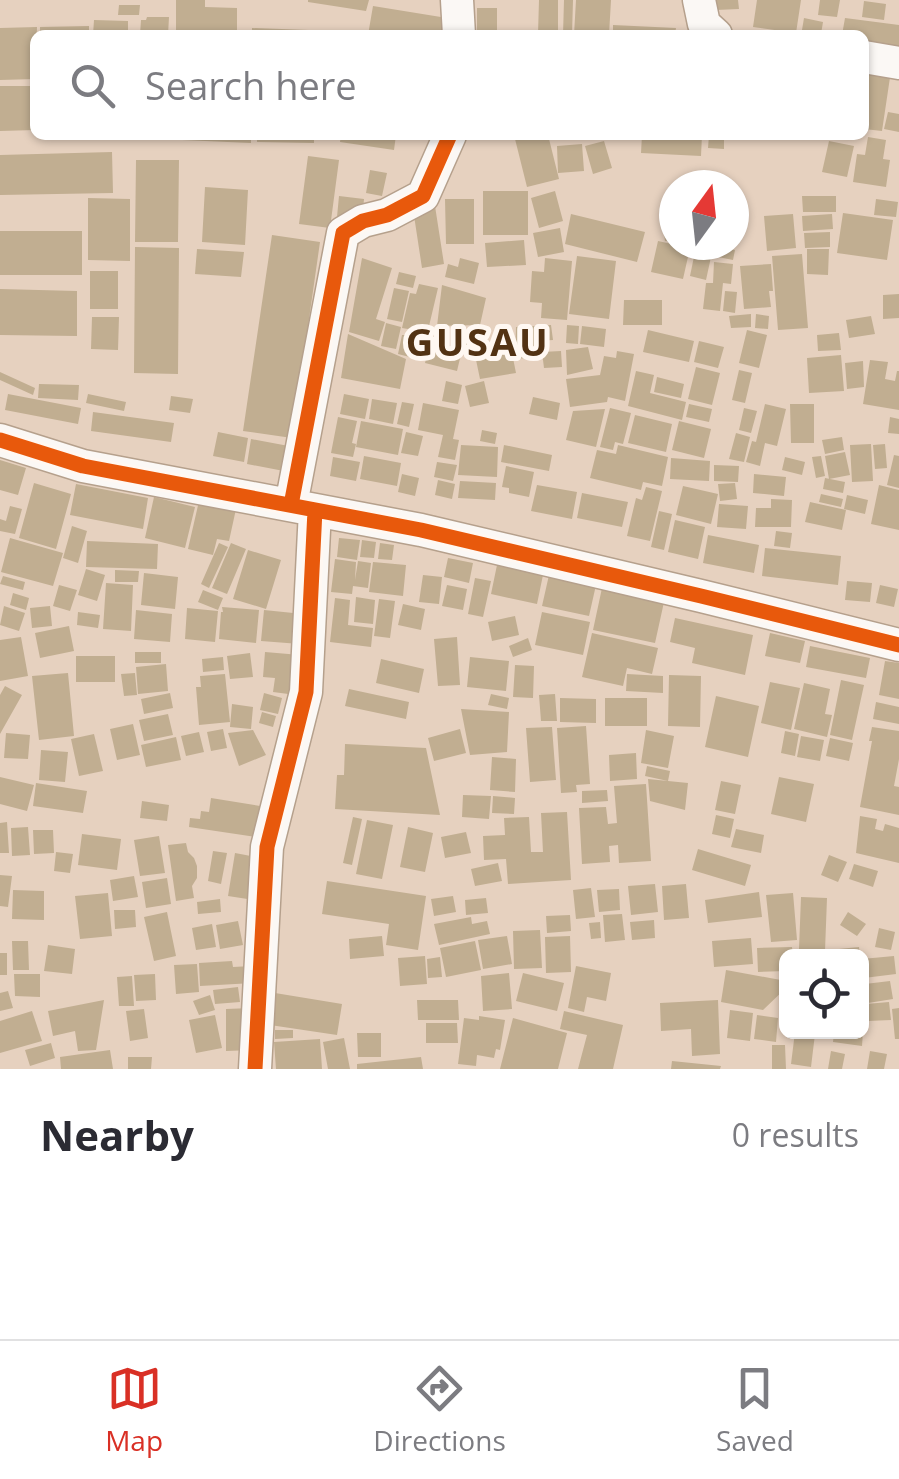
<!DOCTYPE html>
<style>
body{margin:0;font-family:"Open Sans",sans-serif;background:#f7f7f7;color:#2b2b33}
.controls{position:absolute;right:30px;bottom:30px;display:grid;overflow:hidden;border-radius:15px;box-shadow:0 2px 8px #0004}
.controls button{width:90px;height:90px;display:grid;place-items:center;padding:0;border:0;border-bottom:2px solid #e1e1e2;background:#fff;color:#2b2b33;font:50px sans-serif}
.compass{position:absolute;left:659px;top:170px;width:90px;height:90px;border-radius:50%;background:#fff;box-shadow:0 2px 8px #0004;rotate:15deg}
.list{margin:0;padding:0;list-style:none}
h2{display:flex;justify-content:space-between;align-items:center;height:130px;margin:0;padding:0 40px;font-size:42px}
h2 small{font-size:32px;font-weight:400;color:#7c7c81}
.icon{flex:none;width:55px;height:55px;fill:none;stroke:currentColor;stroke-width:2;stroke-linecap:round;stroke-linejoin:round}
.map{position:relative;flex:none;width:899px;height:1069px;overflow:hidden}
.search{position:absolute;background:#fff;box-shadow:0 2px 8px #0004;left:30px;right:30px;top:30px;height:110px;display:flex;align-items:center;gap:25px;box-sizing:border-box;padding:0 35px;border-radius:15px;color:#7c7c81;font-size:38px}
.sheet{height:270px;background:#fff}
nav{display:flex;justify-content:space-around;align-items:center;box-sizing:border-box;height:140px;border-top:2px solid #e1e1e2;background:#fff;font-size:28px;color:#7c7c81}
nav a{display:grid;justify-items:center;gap:5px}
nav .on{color:#d93025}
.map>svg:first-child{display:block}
.building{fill:#c1ae91}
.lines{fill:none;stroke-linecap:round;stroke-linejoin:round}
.street-casing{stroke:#b5a08c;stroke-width:35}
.street{stroke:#fbf8f5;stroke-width:32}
.cycleway-casing{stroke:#fff8f2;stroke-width:21}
.cycleway{stroke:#e8590c;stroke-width:15}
.labels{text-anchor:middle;stroke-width:10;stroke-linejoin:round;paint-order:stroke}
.district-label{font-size:38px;font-weight:bold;letter-spacing:2.5px;fill:#523213;stroke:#fff8f2}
</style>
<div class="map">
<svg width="899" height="1069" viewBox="0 0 899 1069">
<rect width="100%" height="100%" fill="#e6d1bf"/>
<path class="building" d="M 176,0 L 205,0 L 205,7 L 237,8 L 237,35 L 176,35 Z
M 308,0 L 369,0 L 366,11 L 308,2 Z
M 539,0 L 558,0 L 558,34 L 538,34 Z
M 564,0 L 573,0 L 572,35 L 563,35 Z
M 576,0 L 611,0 L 609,35 L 574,35 Z
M 715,0 L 738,0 L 739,9 L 716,10 Z
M 757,0 L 801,0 L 796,33 L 753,27 Z
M 820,0 L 840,0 L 837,17 L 818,15 Z
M 864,1 L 886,4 L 884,20 L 862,17 Z
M 119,5 L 140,5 L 139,15 L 118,15 Z
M 373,6 L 447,18 L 444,35 L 368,35 Z
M 477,8 L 497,8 L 497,35 L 477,35 Z
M 147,17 L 169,17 L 168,35 L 140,35 L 141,20 L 146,20 Z
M 804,18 L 823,22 L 821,34 L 802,30 Z
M 845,18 L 899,25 L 899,48 L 864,42 L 864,35 L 842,35 Z
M 94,20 L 128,21 L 128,35 L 93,35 Z
M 613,25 L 676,28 L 675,35 L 613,35 Z
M 89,26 L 89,35 L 40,35 L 40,27 Z
M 37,27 L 35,79 L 0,80 L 0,28 Z
M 252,28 L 309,30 L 309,35 L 252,35 Z
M 871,61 L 892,64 L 882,131 L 864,129 L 864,111 Z
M 0,86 L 35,86 L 35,130 L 0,131 Z
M 888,112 L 899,114 L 899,132 L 884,129 Z
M 183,135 L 251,135 L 251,143 L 182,140 Z
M 257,135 L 314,135 L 314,143 L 257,142 Z
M 341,135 L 396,135 L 394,150 L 340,142 Z
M 514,135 L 548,135 L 559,179 L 527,187 Z
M 642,135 L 702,135 L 701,156 L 641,153 Z
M 709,135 L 724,135 L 724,149 L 708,148 Z
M 868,137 L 886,140 L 883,159 L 890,160 L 886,187 L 853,182 L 857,154 L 865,155 Z
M 604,141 L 612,168 L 593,174 L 585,146 Z
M 829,141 L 854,146 L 847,177 L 822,172 Z
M 582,144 L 584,171 L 558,173 L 557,146 Z
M 112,152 L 113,193 L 0,195 L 0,155 Z
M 308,156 L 339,160 L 330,228 L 299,224 Z
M 136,160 L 179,160 L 178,242 L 135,242 Z
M 370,170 L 387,173 L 382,196 L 366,193 Z
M 205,187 L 248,190 L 245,245 L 202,242 Z
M 483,191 L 528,191 L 528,235 L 483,235 Z
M 555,191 L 563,221 L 539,228 L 531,198 Z
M 339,196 L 364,199 L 362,221 L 337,217 Z
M 802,196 L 836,196 L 836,212 L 803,212 Z
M 88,198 L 130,199 L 130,261 L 88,260 Z
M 445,199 L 474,199 L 474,244 L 446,244 Z
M 876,199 L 898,202 L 896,217 L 874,215 Z
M 435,206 L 444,264 L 422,268 L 413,209 Z
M 674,211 L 674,240 L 665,241 L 661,212 Z
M 843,213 L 893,220 L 887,260 L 837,253 Z
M 571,214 L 645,232 L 637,262 L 565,244 Z
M 793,214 L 796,248 L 767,251 L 764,216 Z
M 832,214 L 833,229 L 803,231 L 802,216 Z
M 560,228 L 564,252 L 538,257 L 533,233 Z
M 0,231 L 82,231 L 82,275 L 0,275 Z
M 830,232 L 830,247 L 805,248 L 804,233 Z
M 272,235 L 320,242 L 292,438 L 243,431 Z
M 524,240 L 526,265 L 487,267 L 485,243 Z
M 658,241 L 690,248 L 683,279 L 651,272 Z
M 710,245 L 735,250 L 733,260 L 708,255 Z
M 135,247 L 179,248 L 178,374 L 134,373 Z
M 696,247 L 707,249 L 705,256 L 711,257 L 706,280 L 690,276 Z
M 197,249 L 244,252 L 241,277 L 195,274 Z
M 807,249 L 829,249 L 828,275 L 807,274 Z
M 802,254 L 808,328 L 778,330 L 772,256 Z
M 577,256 L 616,261 L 609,319 L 569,314 Z
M 362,258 L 392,268 L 376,319 L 385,322 L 379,341 L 349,332 Z
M 460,258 L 479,263 L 474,284 L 445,277 L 448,264 L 458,267 Z
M 545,258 L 572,261 L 567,320 L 541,318 L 542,303 L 530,302 L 532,271 L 544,272 Z
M 714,262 L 733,264 L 731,284 L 723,283 L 720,311 L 703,309 L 706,283 L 713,283 Z
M 771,264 L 773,291 L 769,291 L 771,307 L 744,309 L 740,266 Z
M 90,271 L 118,271 L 118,309 L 90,309 Z
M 399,272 L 416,276 L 413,288 L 396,284 Z
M 419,284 L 438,288 L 421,360 L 398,354 L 402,335 L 407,335 L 408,329 L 402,328 L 410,293 L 416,294 Z
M 442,285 L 486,298 L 480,325 L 437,326 Z
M 394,288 L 409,291 L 402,322 L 387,319 Z
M 0,289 L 77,291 L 77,336 L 0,335 Z
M 725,291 L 737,292 L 735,313 L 723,311 Z
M 899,294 L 899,318 L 883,319 L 883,295 Z
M 624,300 L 662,300 L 662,325 L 623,325 Z
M 751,314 L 751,327 L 731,328 L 729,316 Z
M 756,314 L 769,316 L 768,329 L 755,328 Z
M 871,316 L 875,334 L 849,338 L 846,320 Z
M 92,317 L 119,317 L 118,350 L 91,349 Z
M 386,323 L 401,327 L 396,349 L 381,346 Z
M 551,325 L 553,340 L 538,341 L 537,326 Z
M 567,325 L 579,326 L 578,344 L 566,343 Z
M 535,326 L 536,357 L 515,359 L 516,327 Z
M 582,326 L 606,329 L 604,347 L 580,344 Z
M 648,330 L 694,341 L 689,362 L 643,352 Z
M 747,330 L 767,335 L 759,368 L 739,363 Z
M 463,332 L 487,337 L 484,352 L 459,346 Z
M 839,333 L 841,350 L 818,351 L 817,335 Z
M 348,334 L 406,359 L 400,389 L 341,378 Z
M 699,341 L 724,347 L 718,368 L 694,362 Z
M 430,343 L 462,350 L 457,371 L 425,363 Z
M 588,347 L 593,369 L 567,375 L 566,350 Z
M 511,348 L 516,373 L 480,379 L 475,355 Z
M 561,351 L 562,367 L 544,368 L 542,352 Z
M 617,351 L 634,354 L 625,401 L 608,397 L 607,402 L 570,407 L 566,379 L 600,375 L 604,356 L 616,358 Z
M 841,355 L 844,391 L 809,393 L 807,358 Z
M 870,360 L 888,362 L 885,379 L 895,381 L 897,371 L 899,371 L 899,410 L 863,404 Z
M 863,361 L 864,387 L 847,389 L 845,363 Z
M 696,367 L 720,373 L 712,405 L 688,399 Z
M 739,370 L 752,373 L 745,403 L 732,400 Z
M 636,371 L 654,375 L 650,393 L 686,402 L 682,420 L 628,406 Z
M 0,372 L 35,388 L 33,395 L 0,380 Z
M 657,377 L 684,384 L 681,398 L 654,392 Z
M 446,381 L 462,385 L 458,404 L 442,401 Z
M 484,381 L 489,403 L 470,407 L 465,386 Z
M 39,384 L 79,385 L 78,400 L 38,398 Z
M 8,394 L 81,408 L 78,424 L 5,410 Z
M 88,394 L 126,402 L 124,411 L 86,403 Z
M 344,394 L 369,399 L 365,419 L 340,414 Z
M 171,396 L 193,399 L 190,413 L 169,410 Z
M 533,397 L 560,403 L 557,420 L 529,414 Z
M 372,399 L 397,403 L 393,424 L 369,419 Z
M 402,402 L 414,404 L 409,427 L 397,424 Z
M 423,403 L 459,410 L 453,439 L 459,440 L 455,460 L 438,457 L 443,435 L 418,430 Z
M 689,404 L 712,409 L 709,422 L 686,417 Z
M 765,404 L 786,409 L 777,446 L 765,443 L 760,466 L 746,462 L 752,441 L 756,442 Z
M 790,404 L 814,404 L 814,443 L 791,443 Z
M 610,408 L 631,413 L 623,444 L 615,442 L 613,450 L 600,447 Z
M 744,408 L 757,411 L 751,433 L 739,430 Z
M 605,409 L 596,447 L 566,440 L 573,411 Z
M 93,412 L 174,423 L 171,442 L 91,431 Z
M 635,415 L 672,424 L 666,452 L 628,443 Z
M 338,417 L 357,421 L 352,443 L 356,444 L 353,457 L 331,453 Z
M 890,417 L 899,419 L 899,434 L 888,433 Z
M 361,421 L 403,429 L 398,455 L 356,447 Z
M 679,421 L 711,429 L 704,458 L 672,450 Z
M 482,430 L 497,433 L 495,444 L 480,441 Z
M 218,432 L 248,438 L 244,462 L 213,456 Z
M 406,432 L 423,436 L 418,456 L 401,453 Z
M 736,433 L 750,437 L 744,462 L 729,459 Z
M 842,437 L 844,450 L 825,454 L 822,440 Z
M 251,439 L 294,447 L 289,472 L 247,464 Z
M 871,444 L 873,481 L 852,482 L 850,445 Z
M 885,444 L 887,468 L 875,469 L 873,445 Z
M 461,445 L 498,447 L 497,477 L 458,475 Z
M 504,445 L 552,455 L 549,471 L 501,462 Z
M 618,445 L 668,457 L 662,486 L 643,482 L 641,490 L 590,478 L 597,450 L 616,454 Z
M 845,452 L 850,475 L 829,479 L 825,456 Z
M 894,455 L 899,456 L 899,488 L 887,485 Z
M 364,456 L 401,463 L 397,486 L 360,479 Z
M 821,456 L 825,476 L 816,478 L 812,457 Z
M 333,457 L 360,462 L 356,481 L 330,476 Z
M 785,457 L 805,462 L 802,475 L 782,470 Z
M 671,458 L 710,461 L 709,481 L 670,479 Z
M 0,460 L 26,468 L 18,495 L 0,490 Z
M 437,462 L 457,465 L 453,481 L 434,477 Z
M 714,465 L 739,466 L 738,482 L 714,481 Z
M 506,466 L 534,472 L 529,497 L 509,493 L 509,488 L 502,487 Z
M 402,474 L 419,478 L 415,496 L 398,492 Z
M 754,474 L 786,477 L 784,496 L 753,493 Z
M 825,478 L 845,482 L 843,493 L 823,489 Z
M 438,480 L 455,484 L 452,499 L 435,495 Z
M 460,481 L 496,483 L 495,500 L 458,498 Z
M 34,483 L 71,494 L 56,549 L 19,538 Z
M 735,483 L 737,499 L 720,501 L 718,484 Z
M 76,484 L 148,498 L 143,529 L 70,515 Z
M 537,485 L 577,492 L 572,519 L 531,511 Z
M 879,485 L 899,490 L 899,530 L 871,524 Z
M 683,486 L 718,494 L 711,524 L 676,515 Z
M 646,487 L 662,491 L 650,541 L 627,536 L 636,498 L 642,500 Z
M 582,493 L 628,502 L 622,527 L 577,518 Z
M 821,494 L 843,499 L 841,507 L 819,502 Z
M 847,495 L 868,500 L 865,514 L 844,509 Z
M 154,497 L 195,507 L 185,548 L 145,538 Z
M 771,499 L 792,500 L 791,527 L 755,527 L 756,508 L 771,508 Z
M 199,501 L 236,509 L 229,541 L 217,539 L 213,555 L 188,549 Z
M 810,502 L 846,510 L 842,530 L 805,522 Z
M 719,504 L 748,506 L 746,529 L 717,527 Z
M 10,506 L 22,509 L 15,534 L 0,531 L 0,519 L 6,521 Z
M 659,511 L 672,514 L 664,550 L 651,547 Z
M 675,520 L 705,527 L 698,559 L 668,552 Z
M 72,526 L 87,531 L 78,563 L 63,558 Z
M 776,531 L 792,533 L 790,548 L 774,546 Z
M 708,535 L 759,545 L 754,573 L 703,563 Z
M 10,538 L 63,553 L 53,586 L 1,572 Z
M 339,538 L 360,540 L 357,560 L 337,557 Z
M 362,540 L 376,542 L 374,558 L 360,557 Z
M 87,541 L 158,544 L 157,569 L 86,567 Z
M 219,543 L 228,547 L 209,588 L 201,584 Z
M 231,543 L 246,549 L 227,594 L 212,588 Z
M 380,543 L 394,545 L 392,560 L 378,559 Z
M 765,548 L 841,556 L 838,585 L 762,576 Z
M 248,550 L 281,560 L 266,609 L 233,599 Z
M 448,558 L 473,563 L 469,583 L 444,577 Z
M 335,559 L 356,562 L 355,580 L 358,561 L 371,563 L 368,588 L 353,586 L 352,594 L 331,592 Z
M 373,562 L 406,565 L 403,596 L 369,592 Z
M 497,565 L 543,575 L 537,604 L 491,594 Z
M 86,569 L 105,575 L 97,601 L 78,595 Z
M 115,570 L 139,571 L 138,582 L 115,582 Z
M 144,573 L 178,577 L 175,609 L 141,605 Z
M 423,575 L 442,577 L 439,604 L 419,602 Z
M 549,575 L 596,585 L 589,616 L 542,606 Z
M 3,576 L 25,582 L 23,590 L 0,584 Z
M 475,578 L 491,581 L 483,617 L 468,614 Z
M 847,581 L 872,583 L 870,602 L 845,600 Z
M 106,583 L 133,585 L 131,631 L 103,629 Z
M 59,585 L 77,590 L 70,611 L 53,606 Z
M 447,585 L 467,589 L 463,610 L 442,606 Z
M 880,585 L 898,589 L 894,607 L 876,603 Z
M 602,588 L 664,602 L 655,643 L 593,630 Z
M 203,590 L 223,598 L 218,610 L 198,602 Z
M 13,593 L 29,598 L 26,610 L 10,605 Z
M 356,597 L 375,600 L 373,624 L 354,622 Z
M 335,598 L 350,600 L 348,625 L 373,628 L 371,647 L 330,642 Z
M 379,599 L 395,601 L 390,638 L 374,636 Z
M 403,604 L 425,609 L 421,630 L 398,625 Z
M 4,606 L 25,613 L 19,631 L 0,625 Z
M 50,606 L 52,626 L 32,628 L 30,608 Z
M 222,607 L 259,610 L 256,643 L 219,639 L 221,612 L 223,612 Z
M 187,608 L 218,611 L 215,642 L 185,639 Z
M 136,610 L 172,614 L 170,642 L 134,639 Z
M 264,610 L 303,614 L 300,644 L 261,641 Z
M 78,612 L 100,615 L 98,628 L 77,625 Z
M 542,612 L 590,622 L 583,655 L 535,645 Z
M 515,616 L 519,635 L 492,641 L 488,622 Z
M 675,618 L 753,635 L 745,675 L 692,663 L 695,648 L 670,642 Z
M 69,626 L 74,651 L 40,658 L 35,633 Z
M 592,633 L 658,648 L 652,674 L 627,668 L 623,686 L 582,677 Z
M 770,633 L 805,641 L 800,663 L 765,656 Z
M 21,637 L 28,676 L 0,681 L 0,640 Z
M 457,637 L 460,685 L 438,686 L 434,639 Z
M 528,638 L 532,650 L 513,657 L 509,646 Z
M 810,646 L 870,658 L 866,678 L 806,667 Z
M 135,652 L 161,652 L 161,663 L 135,663 Z
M 265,652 L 300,655 L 296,695 L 273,692 L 275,678 L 263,677 Z
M 250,653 L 253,677 L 230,679 L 227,656 Z
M 76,656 L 115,656 L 115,682 L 76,682 Z
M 223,657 L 224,670 L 203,672 L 202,659 Z
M 470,657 L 509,661 L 506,691 L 467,687 Z
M 381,659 L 424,669 L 419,693 L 376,683 Z
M 885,661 L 899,663 L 899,699 L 879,695 Z
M 166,664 L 168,691 L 138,694 L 136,667 Z
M 515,665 L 534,666 L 533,698 L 513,697 Z
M 68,673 L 74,736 L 39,740 L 32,676 Z
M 135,673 L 137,695 L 124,696 L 121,674 Z
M 225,674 L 230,722 L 199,725 L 196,687 L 201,687 L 200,676 Z
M 627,674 L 663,676 L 663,693 L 626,691 Z
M 669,675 L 701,676 L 700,727 L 668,726 Z
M 841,680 L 864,685 L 852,740 L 830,735 Z
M 770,682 L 800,688 L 791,730 L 761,723 Z
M 804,683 L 830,689 L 825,714 L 832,715 L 827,737 L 794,729 Z
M 5,686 L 22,695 L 0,734 L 0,695 Z
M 349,689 L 409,702 L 406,719 L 345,706 Z
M 170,693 L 173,708 L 144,714 L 141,699 Z
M 264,693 L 282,698 L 278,714 L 260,710 Z
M 491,694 L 509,698 L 507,709 L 488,705 Z
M 555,694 L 557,721 L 541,721 L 539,695 Z
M 716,696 L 759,706 L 748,757 L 705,747 Z
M 560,698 L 596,699 L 596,723 L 560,722 Z
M 605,698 L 647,698 L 647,726 L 605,726 Z
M 876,702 L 899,707 L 899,724 L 873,719 Z
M 232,704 L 253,707 L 251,729 L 230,727 Z
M 461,709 L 509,712 L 507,752 L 470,755 Z
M 262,712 L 276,716 L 273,727 L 259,723 Z
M 168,714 L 173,735 L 144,741 L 139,720 Z
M 133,724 L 140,755 L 117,760 L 110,729 Z
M 586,726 L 590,784 L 576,785 L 577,792 L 561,793 L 557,728 Z
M 552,727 L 556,780 L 530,782 L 526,728 Z
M 872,727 L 899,731 L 899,759 L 894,786 L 899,787 L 899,815 L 860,807 L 872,741 L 869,741 Z
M 223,729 L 227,748 L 211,751 L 207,732 Z
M 460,729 L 466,753 L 434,761 L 428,738 Z
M 253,730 L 266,755 L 239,766 L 228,733 Z
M 646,730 L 674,736 L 668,768 L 641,763 Z
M 785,731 L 799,734 L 795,756 L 781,753 Z
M 199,732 L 204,752 L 186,756 L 181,736 Z
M 6,733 L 30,735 L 28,759 L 4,758 Z
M 94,734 L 103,771 L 79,776 L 71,739 Z
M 801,736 L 824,740 L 820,761 L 797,757 Z
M 176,737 L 181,760 L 146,767 L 141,745 Z
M 830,738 L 853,743 L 849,761 L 826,756 Z
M 345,744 L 426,748 L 440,815 L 335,809 L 337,775 L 344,775 Z
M 41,750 L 68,752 L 65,782 L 39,780 Z
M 636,753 L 637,779 L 610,781 L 609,755 Z
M 492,757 L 516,759 L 515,792 L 490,790 Z
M 647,766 L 670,771 L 668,781 L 688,783 L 685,810 L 650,801 L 648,779 L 668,781 L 645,776 Z
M 0,777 L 34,785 L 27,811 L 0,804 Z
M 779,777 L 814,784 L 806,822 L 771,814 Z
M 721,781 L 741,785 L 735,814 L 715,810 Z
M 36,783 L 87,791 L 83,813 L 33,806 Z
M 646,784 L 651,861 L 619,863 L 618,845 L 609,846 L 610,862 L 582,864 L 579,808 L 606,807 L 608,824 L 617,823 L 614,786 Z
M 607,790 L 608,801 L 582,803 L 582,791 Z
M 463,795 L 491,796 L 489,819 L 462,817 Z
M 493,796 L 515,798 L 514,814 L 492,813 Z
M 211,798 L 266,807 L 262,838 L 189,827 L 190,818 L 200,819 L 201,811 L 209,812 Z
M 142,801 L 169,805 L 167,821 L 140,818 Z
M 567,812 L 571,880 L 508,884 L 506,859 L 484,860 L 483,836 L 505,835 L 504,818 L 529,817 L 531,852 L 543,852 L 541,813 Z
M 716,815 L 734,819 L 730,838 L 712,834 Z
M 860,816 L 877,819 L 875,829 L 883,831 L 885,824 L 899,828 L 899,863 L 856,853 Z
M 353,817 L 362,819 L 352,865 L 343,863 Z
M 367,820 L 393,825 L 382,879 L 356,874 Z
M 7,822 L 9,853 L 0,853 L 0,823 Z
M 28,827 L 30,855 L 12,856 L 11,828 Z
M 408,827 L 433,833 L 425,872 L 400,867 Z
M 736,829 L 764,835 L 761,853 L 731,847 Z
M 33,830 L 53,830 L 54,853 L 34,854 Z
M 466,832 L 471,853 L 445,858 L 441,837 Z
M 82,834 L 121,839 L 117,870 L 78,865 Z
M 159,836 L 165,873 L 140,876 L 134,840 Z
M 186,843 L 188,852 L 194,858 L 197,866 L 197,878 L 192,886 L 194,898 L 176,901 L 168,845 Z
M 698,849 L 751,865 L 745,886 L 692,870 Z
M 213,851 L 227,853 L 221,884 L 208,881 Z
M 56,852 L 73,854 L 70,873 L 54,871 Z
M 235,853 L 261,858 L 254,900 L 228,896 Z
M 829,855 L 847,862 L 838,882 L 821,875 Z
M 498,863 L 502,881 L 475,886 L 471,869 Z
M 854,864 L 878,871 L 873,887 L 849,879 Z
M 0,875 L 12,876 L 8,907 L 0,906 Z
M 134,876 L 138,897 L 113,901 L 110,880 Z
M 167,878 L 171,904 L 146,908 L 142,882 Z
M 327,881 L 426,896 L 418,950 L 386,945 L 389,924 L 322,914 Z
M 655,884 L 658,912 L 631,915 L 628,886 Z
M 686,884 L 689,918 L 664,920 L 662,886 Z
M 591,888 L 595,917 L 576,919 L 573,890 Z
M 619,889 L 620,910 L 599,912 L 597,890 Z
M 13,890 L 44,891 L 44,920 L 12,919 Z
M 759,892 L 762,917 L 708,923 L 705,900 Z
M 108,893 L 112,936 L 80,939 L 75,896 Z
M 793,893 L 797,940 L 771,942 L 766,895 Z
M 453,896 L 456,912 L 434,916 L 431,899 Z
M 801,897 L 827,898 L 825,951 L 799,949 Z
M 486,898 L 488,913 L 466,915 L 465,900 Z
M 220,899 L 221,912 L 198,914 L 197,902 Z
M 114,910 L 135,910 L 136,927 L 115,929 Z
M 167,912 L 176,956 L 154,961 L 144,917 Z
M 848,912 L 866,924 L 857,936 L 840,925 Z
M 622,914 L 625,940 L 605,942 L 603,915 Z
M 570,915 L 571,931 L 547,933 L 546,916 Z
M 471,917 L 472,924 L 487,921 L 490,934 L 439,945 L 434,924 Z
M 654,920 L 655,938 L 632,940 L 630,922 Z
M 238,921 L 243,945 L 220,949 L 216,925 Z
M 600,922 L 601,938 L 591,939 L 589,923 Z
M 212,924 L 216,947 L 196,950 L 192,928 Z
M 879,928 L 895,932 L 891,950 L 875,947 Z
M 540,930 L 542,968 L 514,969 L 513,931 Z
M 382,936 L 384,956 L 350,959 L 349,939 Z
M 507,936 L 512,964 L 483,969 L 478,940 Z
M 570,936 L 571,972 L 546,973 L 545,937 Z
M 751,938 L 753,964 L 714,967 L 712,941 Z
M 12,941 L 28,941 L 29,970 L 13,970 Z
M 475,941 L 481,970 L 446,977 L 440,948 Z
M 48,945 L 75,949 L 72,974 L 44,971 Z
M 792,947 L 793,956 L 786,956 L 786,971 L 758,972 L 757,948 Z
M 859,947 L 860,956 L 840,956 L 839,949 Z
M 0,953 L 7,953 L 7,975 L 0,975 Z
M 425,956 L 427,984 L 400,986 L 398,958 Z
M 894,956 L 896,974 L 864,978 L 862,959 Z
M 440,957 L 442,977 L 428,978 L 427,959 Z
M 232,961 L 233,967 L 252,966 L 253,983 L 200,986 L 199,963 Z
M 197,964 L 199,992 L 176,994 L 174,965 Z
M 576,966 L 611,973 L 606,1001 L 587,997 L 584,1012 L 568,1008 Z
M 726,970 L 786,981 L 786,988 L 763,1010 L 721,1002 Z
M 509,973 L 512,1009 L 483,1011 L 481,976 Z
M 523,973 L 564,983 L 557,1011 L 516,1001 Z
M 14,974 L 40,974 L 40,997 L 15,996 Z
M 155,974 L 156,1000 L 136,1001 L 134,975 Z
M 132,976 L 134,1006 L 119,1006 L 117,977 Z
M 890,981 L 893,999 L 868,1003 L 865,984 Z
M 238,987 L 240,1002 L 215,1004 L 213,990 Z
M 8,991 L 13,1008 L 0,1011 L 0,993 Z
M 275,993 L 342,1004 L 337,1035 L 270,1025 Z
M 210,995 L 215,1010 L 199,1015 L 193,1001 Z
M 104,1000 L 96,1050 L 78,1051 L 75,1031 L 53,1036 L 48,1011 Z
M 417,1000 L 458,1000 L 459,1020 L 418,1020 Z
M 718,1000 L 720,1054 L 692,1056 L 691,1029 L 661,1031 L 660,1003 Z
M 889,1002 L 891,1020 L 868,1021 L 866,1004 Z
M 252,1008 L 252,1050 L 226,1051 L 226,1009 Z
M 899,1008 L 899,1039 L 895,1039 L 892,1009 Z
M 144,1009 L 148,1038 L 130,1041 L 126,1011 Z
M 730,1010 L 753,1013 L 750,1041 L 727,1038 Z
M 32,1011 L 42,1041 L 0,1053 L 0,1021 Z
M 564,1011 L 623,1025 L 613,1069 L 578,1069 L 587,1035 L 560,1029 Z
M 215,1015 L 222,1048 L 196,1053 L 189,1020 Z
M 757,1015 L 778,1018 L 776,1042 L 754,1039 Z
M 479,1016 L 505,1020 L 500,1050 L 496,1049 L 494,1058 L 477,1055 L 476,1066 L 458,1064 L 464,1018 L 479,1020 Z
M 513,1018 L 567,1033 L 558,1069 L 500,1069 Z
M 426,1023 L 457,1023 L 458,1043 L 426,1043 Z
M 275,1030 L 293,1030 L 293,1038 L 275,1039 Z
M 795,1032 L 815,1034 L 811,1067 L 791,1064 Z
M 834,1032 L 863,1032 L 862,1046 L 833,1042 Z
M 357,1033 L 381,1033 L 381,1057 L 358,1057 Z
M 344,1038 L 350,1069 L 328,1069 L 323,1042 Z
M 320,1039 L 322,1069 L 276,1069 L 274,1042 Z
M 51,1043 L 55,1058 L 30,1066 L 25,1050 Z
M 772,1045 L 785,1045 L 786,1069 L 772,1069 Z
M 110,1050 L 113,1069 L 61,1069 L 60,1057 Z
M 831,1051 L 845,1054 L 842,1069 L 828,1069 Z
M 870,1051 L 887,1054 L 884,1069 L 867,1069 Z
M 128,1057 L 152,1057 L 151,1069 L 128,1069 Z
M 421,1057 L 423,1069 L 357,1069 L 357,1064 Z
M 672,1061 L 721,1066 L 720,1069 L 671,1069 Z"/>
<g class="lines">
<defs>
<path id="street" d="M 457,0 L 459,35
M 699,0 L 704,24 L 716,35
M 864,57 L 899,63
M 0,440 L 83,466 L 421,530 L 701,596 L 899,645
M 291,505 L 343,233 L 363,221 L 387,215 L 423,196 L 450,135
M 255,1069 L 267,847 L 306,692 L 315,510"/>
</defs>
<use href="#street" class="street-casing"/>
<use href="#street" class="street"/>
<defs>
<path id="cycleway" d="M 0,440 L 83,466 L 421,530 L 701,596 L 899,645
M 291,505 L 343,233 L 363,221 L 387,215 L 423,196 L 450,135
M 255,1069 L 267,847 L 306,692 L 315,510"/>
</defs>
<use href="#cycleway" class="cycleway-casing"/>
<use href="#cycleway" class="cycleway"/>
</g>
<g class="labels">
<g class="district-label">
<text x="478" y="356">GUSAU</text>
</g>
</g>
</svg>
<div class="controls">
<button><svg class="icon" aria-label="locate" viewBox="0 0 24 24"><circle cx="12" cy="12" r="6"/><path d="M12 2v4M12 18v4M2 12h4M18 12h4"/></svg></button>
</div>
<svg class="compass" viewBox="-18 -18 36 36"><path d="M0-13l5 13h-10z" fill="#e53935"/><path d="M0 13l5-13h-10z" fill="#7c7c81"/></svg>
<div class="search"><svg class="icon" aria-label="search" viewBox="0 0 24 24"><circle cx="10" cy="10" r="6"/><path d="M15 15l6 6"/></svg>Search here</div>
</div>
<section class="sheet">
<h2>Nearby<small>0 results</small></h2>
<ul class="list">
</ul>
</section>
<nav>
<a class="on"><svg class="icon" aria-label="map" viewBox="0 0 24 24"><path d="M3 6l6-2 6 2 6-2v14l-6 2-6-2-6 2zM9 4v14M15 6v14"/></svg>Map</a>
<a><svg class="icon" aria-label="directions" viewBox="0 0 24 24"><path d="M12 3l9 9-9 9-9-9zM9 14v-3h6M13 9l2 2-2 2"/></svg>Directions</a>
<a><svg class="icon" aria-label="saved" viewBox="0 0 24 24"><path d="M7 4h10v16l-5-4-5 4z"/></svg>Saved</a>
</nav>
